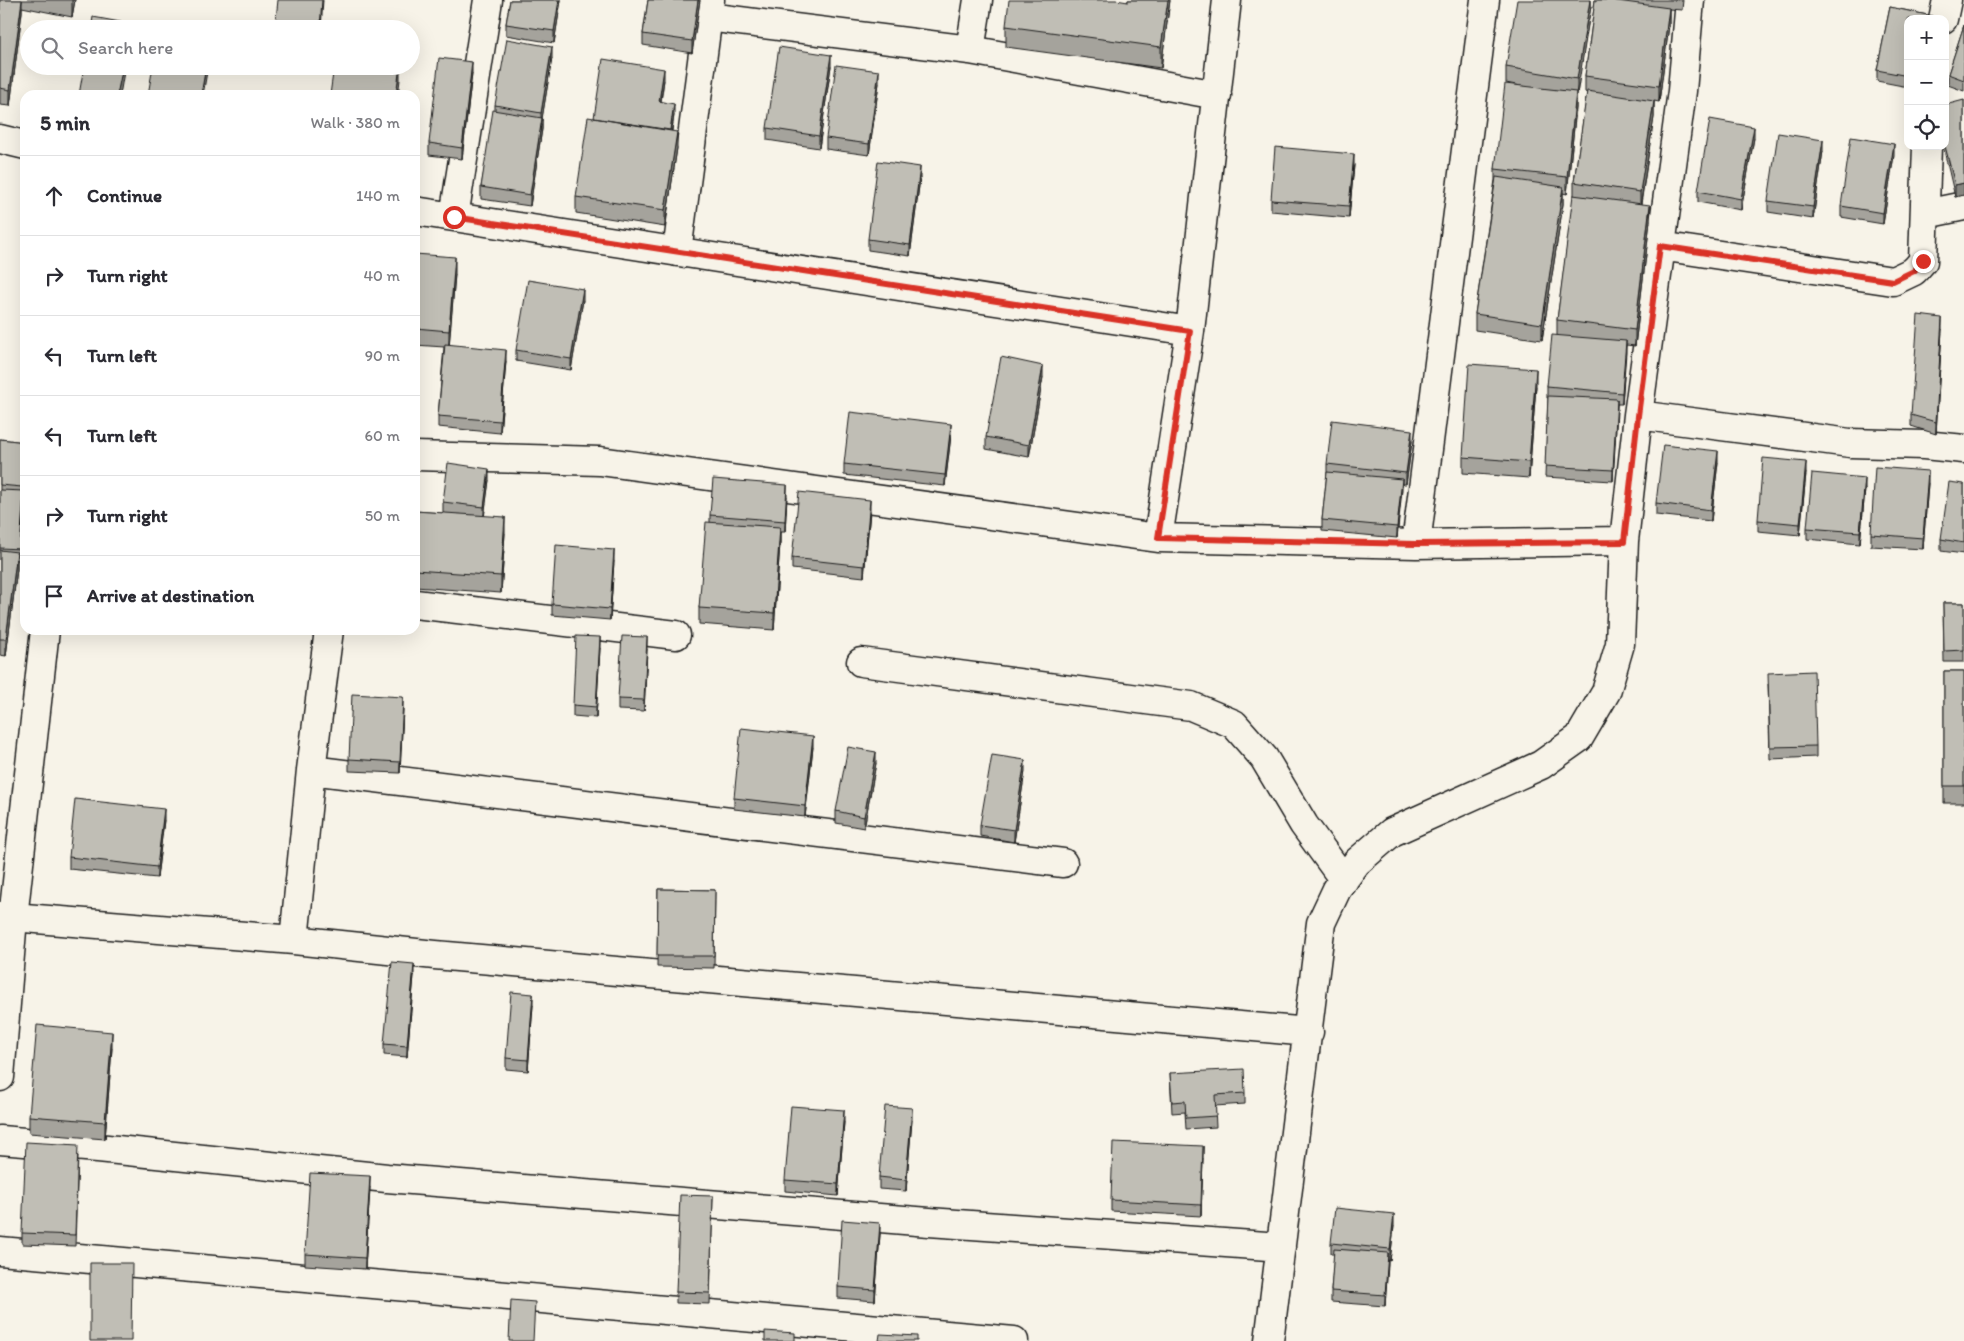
<!DOCTYPE html>
<meta charset="utf-8">
<style>
body{margin:0;font-family:Itim,sans-serif;background:#f7f7f7;color:#2b2b33}
.controls{position:absolute;right:15px;top:15px;display:grid;overflow:hidden;border-radius:10px;box-shadow:0 5px 20px #0002}
.controls button{width:45px;height:45px;display:grid;place-items:center;padding:0;border:0;border-bottom:1px solid #e1e1e2;background:#fff;color:#2b2b33;font:25px sans-serif}
.stop{position:absolute;width:15px;height:15px;margin:-11px;border:4px solid #d93025;border-radius:50%;background:#fff}
.stop.end{background:#d93025;border-color:#fff;box-shadow:0 1px 5px #0008}
.list{margin:0;padding:0;list-style:none}
h2{display:flex;justify-content:space-between;align-items:center;height:65px;margin:0;padding:0 20px;font-size:21px}
h2 small{font-size:16px;font-weight:400;color:#7c7c81}
.list li{display:grid;grid-template-columns:32px 1fr auto;gap:15px;align-items:center;box-sizing:border-box;height:80px;padding:0 20px;border-top:1px solid #e1e1e2}
.list b{display:block;font-size:19px;white-space:nowrap}
.list em{font-size:16px;font-style:normal;color:#7c7c81}
.icon{flex:none;width:28px;height:28px;fill:none;stroke:currentColor;stroke-width:2;stroke-linecap:round;stroke-linejoin:round}
.map{position:relative;flex:none;width:1964px;height:1341px;overflow:hidden}
.search{position:absolute;background:#fff;box-shadow:0 5px 20px #0002;left:20px;top:20px;width:400px;height:55px;display:flex;align-items:center;gap:12px;box-sizing:border-box;padding:0 18px;border-radius:28px;color:#7c7c81;font-size:19px}
.panel{position:absolute;background:#fff;box-shadow:0 5px 20px #0002;left:20px;top:90px;width:400px;height:545px;border-radius:15px}
.map>svg:first-child{display:block}
.lines{fill:none;stroke-linecap:round;stroke-linejoin:round}
.minor-casing{stroke:#1c1c1c;stroke-width:31}
.tertiary-casing{stroke:#1c1c1c;stroke-width:31}
.minor{stroke:#f7f3e8;stroke-width:28}
.tertiary{stroke:#f7f3e8;stroke-width:28}
.wall{fill:#a5a39c;stroke:#1c1c1c}
.shaded-wall{fill:#86857f;stroke:#1c1c1c}
.building{fill:#c0beb5;stroke:#1c1c1c}
.route{stroke:#d93025;stroke-width:6}
</style>
<div class="map">
<svg width="1964" height="1341" viewBox="0 0 1964 1341">
<rect width="100%" height="100%" fill="#f7f3e8"/>
<filter id="ink" filterUnits="userSpaceOnUse"><feTurbulence type="fractalNoise" baseFrequency=".02" numOctaves="2"/><feDisplacementMap in="SourceGraphic" scale="10" xChannelSelector="R" yChannelSelector="G"/><feConvolveMatrix kernelMatrix="1 2 1 2 8 2 1 2 1" color-interpolation-filters="sRGB"/></filter>
<g filter="url(#ink)">
<g class="lines">
<defs>
<path id="minor" d="M 708,17 L 970,50 L 1217,95
M 1943,19 L 1947,0
M 970,50 L 978,0
M 415,211 L 1190,331 L 1158,538 L 1416,544 L 1624,541
M 1925,214 L 1964,206
M 454,217 L 488,0
M 1660,246 L 1893,281 L 1914,271 L 1923,261 L 1927,146
M 677,252 L 710,0
M 1190,331 L 1227,0
M 1638,415 L 1850,443 L 1924,445 L 1964,449
M 415,456 L 600,461 L 1158,538
M 1416,544 L 1485,0
M 415,604 L 676,635
M 861,662 L 1191,706 L 1234,724 L 1264,758 L 1304,825 L 1344,880
M 311,770 L 1063,863
M 0,916 L 294,940 L 435,955 L 1309,1032
M 294,940 L 311,770 L 329,630
M 0,1140 L 98,1148 L 387,1178 L 929,1222 L 1281,1247
M 0,1251 L 1014,1341
M 1269,1341 L 1321,923 L 1337,889 L 1357,862 L 1392,832 L 1541,765 L 1579,738 L 1606,692 L 1620,644 L 1624,541 L 1638,415 L 1682,91 L 1690,0"/>
<path id="tertiary" d="M 0,139 L 25,145
M 0,1077 L 13,918 L 45,630"/>
</defs>
<use href="#minor" class="minor-casing"/>
<use href="#tertiary" class="tertiary-casing"/>
<use href="#minor" class="minor"/>
<use href="#tertiary" class="tertiary"/>
</g>
<path class="wall" d="M 0,0 L 75,0 L 72,17 L 22,7 L 22,12 L 10,106 L 0,105 Z
M 510,0 L 561,0 L 554,43 L 506,35 L 506,24 Z
M 648,0 L 700,0 L 692,53 L 643,45 L 643,34 Z
M 1128,0 L 1170,0 L 1161,68 L 1006,47 L 1006,26 L 1128,2 Z
M 1591,0 L 1591,6 L 1576,95 L 1576,108 L 1567,194 L 1563,193 L 1563,204 L 1542,340 L 1475,330 L 1475,314 L 1495,180 L 1495,169 L 1521,86 L 1506,83 L 1506,67 Z
M 1595,0 L 1683,0 L 1682,10 L 1669,9 L 1669,25 L 1659,102 L 1654,101 L 1654,117 L 1641,204 L 1650,221 L 1635,346 L 1626,345 L 1622,404 L 1617,404 L 1613,481 L 1545,477 L 1548,398 L 1547,398 L 1547,386 L 1557,335 L 1557,320 L 1574,195 L 1574,182 L 1587,93 L 1585,92 L 1585,76 Z
M 1890,7 L 1932,16 L 1932,19 L 1908,19 L 1908,87 L 1877,81 L 1877,70 Z
M 1964,25 L 1964,91 L 1948,85 L 1948,74 Z
M 552,58 L 542,118 L 542,129 L 530,206 L 481,199 L 481,187 L 495,110 L 495,105 Z
M 831,66 L 819,148 L 767,140 L 767,128 Z
M 472,73 L 462,159 L 429,155 L 429,143 Z
M 664,80 L 661,102 L 674,115 L 672,131 L 677,148 L 665,227 L 576,213 L 576,197 L 594,118 Z
M 879,83 L 869,155 L 826,149 L 826,138 Z
M 1964,100 L 1964,195 L 1955,197 L 1943,146 L 1945,146 Z
M 1754,138 L 1741,210 L 1698,202 L 1698,191 Z
M 1823,151 L 1813,219 L 1768,212 L 1768,201 Z
M 1894,155 L 1883,224 L 1841,217 L 1841,206 Z
M 1354,165 L 1349,218 L 1271,211 L 1271,200 Z
M 920,178 L 910,256 L 868,250 L 868,239 Z
M 415,254 L 455,274 L 449,345 L 506,361 L 500,433 L 438,427 L 438,416 L 444,347 L 415,345 Z
M 583,300 L 571,370 L 516,361 L 516,350 Z
M 1942,329 L 1936,434 L 1911,426 L 1911,415 Z
M 1043,377 L 1029,457 L 986,449 L 986,437 Z
M 1536,386 L 1529,478 L 1463,473 L 1463,457 Z
M 951,435 L 945,486 L 844,475 L 844,464 Z
M 0,439 L 25,442 L 22,491 L 24,503 L 20,560 L 17,560 L 17,569 L 6,656 L 0,655 Z
M 1412,441 L 1406,484 L 1402,484 L 1397,538 L 1322,531 L 1322,520 L 1327,472 L 1327,464 Z
M 1718,462 L 1711,521 L 1656,515 L 1656,503 Z
M 1806,473 L 1800,535 L 1758,531 L 1758,520 Z
M 489,480 L 484,516 L 505,533 L 501,593 L 415,587 L 415,511 L 443,513 L 443,502 Z
M 1928,483 L 1923,549 L 1871,546 L 1871,534 Z
M 1964,484 L 1964,554 L 1941,551 L 1941,539 Z
M 1865,489 L 1860,544 L 1807,539 L 1807,528 Z
M 787,496 L 785,532 L 780,532 L 780,543 L 774,630 L 699,624 L 699,608 L 710,522 L 710,515 Z
M 870,511 L 864,577 L 792,569 L 792,558 Z
M 614,561 L 610,620 L 552,615 L 552,604 Z
M 1943,603 L 1964,603 L 1964,662 L 1944,662 Z
M 600,648 L 596,718 L 573,716 L 573,705 Z
M 647,649 L 644,711 L 618,710 L 618,699 Z
M 1944,671 L 1964,671 L 1964,803 L 1944,803 Z
M 1768,684 L 1816,746 L 1816,757 L 1770,759 Z
M 403,708 L 400,773 L 349,771 L 349,759 Z
M 813,747 L 805,817 L 734,809 L 734,798 Z
M 876,763 L 864,828 L 836,823 L 836,811 Z
M 1025,771 L 1014,842 L 980,836 L 980,825 Z
M 164,820 L 157,878 L 69,869 L 69,857 Z
M 658,889 L 715,890 L 714,968 L 657,967 Z
M 414,975 L 407,1057 L 384,1055 L 384,1044 Z
M 533,1005 L 528,1071 L 506,1069 L 506,1058 Z
M 112,1048 L 105,1139 L 29,1133 L 29,1116 Z
M 1170,1073 L 1245,1093 L 1245,1104 L 1215,1106 L 1216,1127 L 1186,1129 L 1185,1112 L 1172,1113 Z
M 912,1120 L 906,1191 L 879,1189 L 879,1177 Z
M 844,1122 L 838,1196 L 785,1191 L 785,1180 Z
M 78,1156 L 75,1246 L 22,1244 L 22,1233 Z
M 1203,1158 L 1201,1216 L 1111,1211 L 1111,1200 Z
M 370,1187 L 365,1269 L 305,1265 L 305,1254 Z
M 713,1196 L 710,1304 L 676,1303 L 676,1292 Z
M 1394,1226 L 1390,1261 L 1388,1260 L 1385,1306 L 1331,1302 L 1331,1291 L 1334,1254 L 1331,1254 L 1331,1243 Z
M 880,1234 L 875,1301 L 838,1298 L 838,1287 Z"/>
<path class="shaded-wall" d="M 22,0 L 22,12 L 10,106 L 10,90 Z
M 72,0 L 75,0 L 72,17 Z
M 322,0 L 323,0 L 321,29 L 320,29 Z
M 559,0 L 561,0 L 554,43 L 554,31 Z
M 698,0 L 700,0 L 692,53 L 692,41 Z
M 1168,0 L 1170,0 L 1161,68 L 1161,47 Z
M 1590,0 L 1591,0 L 1591,6 L 1577,95 L 1577,79 Z
M 1669,8 L 1669,25 L 1659,102 L 1659,86 Z
M 552,47 L 552,58 L 541,125 L 541,113 Z
M 831,55 L 831,66 L 819,148 L 819,136 Z
M 472,62 L 472,73 L 462,159 L 462,148 Z
M 123,66 L 125,66 L 120,95 L 117,95 Z
M 206,66 L 208,66 L 203,95 L 201,95 Z
M 400,66 L 400,80 L 398,95 L 396,95 Z
M 664,69 L 664,80 L 659,112 L 659,101 Z
M 879,71 L 879,83 L 869,155 L 869,144 Z
M 1576,92 L 1576,108 L 1567,194 L 1567,177 Z
M 1654,101 L 1654,117 L 1640,208 L 1640,192 Z
M 674,104 L 674,115 L 670,141 L 670,130 Z
M 542,118 L 542,129 L 530,206 L 530,195 Z
M 1754,127 L 1754,138 L 1741,210 L 1741,199 Z
M 677,132 L 677,148 L 665,227 L 665,210 Z
M 1823,140 L 1823,151 L 1813,219 L 1813,207 Z
M 1894,144 L 1894,155 L 1883,224 L 1883,213 Z
M 1354,154 L 1354,165 L 1349,218 L 1349,206 Z
M 920,167 L 920,178 L 910,256 L 910,245 Z
M 1964,183 L 1964,195 L 1955,197 L 1955,185 Z
M 1563,187 L 1563,204 L 1542,340 L 1542,324 Z
M 1650,205 L 1650,221 L 1635,346 L 1635,330 Z
M 455,257 L 455,274 L 449,348 L 449,331 Z
M 583,289 L 583,300 L 571,370 L 571,359 Z
M 1942,318 L 1942,329 L 1936,434 L 1936,422 Z
M 1626,341 L 1626,353 L 1622,404 L 1622,393 Z
M 506,350 L 506,361 L 500,433 L 500,421 Z
M 1043,366 L 1043,377 L 1029,457 L 1029,445 Z
M 1536,369 L 1536,386 L 1529,478 L 1529,462 Z
M 1617,399 L 1617,411 L 1613,481 L 1613,470 Z
M 951,424 L 951,435 L 945,486 L 945,475 Z
M 1412,430 L 1412,441 L 1406,484 L 1406,473 Z
M 25,450 L 25,461 L 22,498 L 22,487 Z
M 1718,451 L 1718,462 L 1711,521 L 1711,510 Z
M 1806,462 L 1806,473 L 1800,535 L 1800,524 Z
M 489,469 L 489,480 L 484,518 L 484,507 Z
M 1928,471 L 1928,483 L 1923,549 L 1923,538 Z
M 1865,478 L 1865,489 L 1860,544 L 1860,532 Z
M 1402,479 L 1402,490 L 1397,538 L 1397,527 Z
M 787,485 L 787,496 L 785,532 L 785,521 Z
M 24,491 L 24,503 L 20,560 L 20,549 Z
M 870,500 L 870,511 L 864,577 L 864,566 Z
M 505,517 L 505,533 L 501,593 L 501,576 Z
M 780,527 L 780,543 L 774,630 L 774,613 Z
M 614,550 L 614,561 L 610,620 L 610,609 Z
M 17,552 L 17,569 L 6,656 L 6,639 Z
M 600,637 L 600,648 L 596,718 L 596,707 Z
M 647,637 L 647,649 L 644,711 L 644,700 Z
M 403,697 L 403,708 L 400,773 L 400,762 Z
M 813,736 L 813,747 L 805,817 L 805,806 Z
M 876,752 L 876,763 L 864,828 L 864,817 Z
M 1025,760 L 1025,771 L 1014,842 L 1014,830 Z
M 164,809 L 164,820 L 157,878 L 157,867 Z
M 414,964 L 414,975 L 407,1057 L 407,1046 Z
M 533,994 L 533,1005 L 528,1071 L 528,1060 Z
M 112,1032 L 112,1048 L 105,1139 L 105,1122 Z
M 912,1108 L 912,1120 L 906,1191 L 906,1180 Z
M 844,1110 L 844,1122 L 838,1196 L 838,1184 Z
M 1203,1146 L 1203,1158 L 1201,1216 L 1201,1205 Z
M 370,1176 L 370,1187 L 365,1269 L 365,1258 Z
M 1394,1214 L 1394,1226 L 1390,1261 L 1390,1249 Z
M 880,1223 L 880,1234 L 875,1301 L 875,1290 Z
M 1388,1253 L 1388,1265 L 1385,1306 L 1385,1295 Z"/>
<path class="building" d="M 0,0 L 22,0 L 10,90 L 0,88 Z
M 278,0 L 322,0 L 320,29 L 275,29 Z
M 510,0 L 559,0 L 554,31 L 506,24 Z
M 648,0 L 698,0 L 692,41 L 643,34 Z
M 1009,0 L 1116,0 L 1128,2 L 1128,0 L 1168,0 L 1161,47 L 1006,26 Z
M 1517,0 L 1590,0 L 1577,79 L 1506,67 Z
M 1595,0 L 1610,0 L 1669,8 L 1659,86 L 1585,76 Z
M 1890,7 L 1932,16 L 1932,19 L 1908,19 L 1908,76 L 1877,70 Z
M 93,17 L 131,24 L 130,29 L 91,29 Z
M 1964,25 L 1964,80 L 1948,74 Z
M 159,26 L 174,29 L 159,29 Z
M 507,39 L 552,47 L 541,113 L 495,105 Z
M 779,47 L 831,55 L 819,136 L 767,128 Z
M 439,58 L 472,62 L 462,148 L 429,143 Z
M 603,59 L 664,69 L 659,101 L 674,104 L 670,130 L 594,118 Z
M 836,65 L 879,71 L 869,144 L 826,138 Z
M 84,66 L 123,66 L 117,95 L 79,95 Z
M 153,66 L 206,66 L 201,95 L 148,95 Z
M 334,66 L 400,66 L 396,95 L 330,95 Z
M 1505,84 L 1576,92 L 1567,177 L 1495,169 Z
M 1587,91 L 1654,101 L 1640,192 L 1574,182 Z
M 1964,100 L 1964,183 L 1955,185 L 1945,146 L 1945,105 Z
M 493,110 L 542,118 L 530,195 L 481,187 Z
M 588,117 L 677,132 L 665,210 L 576,197 Z
M 1710,119 L 1754,127 L 1741,199 L 1698,191 Z
M 1778,133 L 1823,140 L 1813,207 L 1768,201 Z
M 1851,137 L 1894,144 L 1883,213 L 1841,206 Z
M 1275,147 L 1354,154 L 1349,206 L 1271,200 Z
M 878,161 L 920,167 L 910,245 L 868,239 Z
M 1496,177 L 1563,187 L 1542,324 L 1475,314 Z
M 1573,195 L 1650,205 L 1635,330 L 1557,320 Z
M 415,254 L 455,257 L 449,331 L 415,328 Z
M 528,280 L 583,289 L 571,359 L 516,350 Z
M 1918,315 L 1942,318 L 1936,422 L 1911,415 Z
M 1552,335 L 1626,341 L 1622,393 L 1547,386 Z
M 445,344 L 506,350 L 500,421 L 438,416 Z
M 1001,357 L 1043,366 L 1029,445 L 986,437 Z
M 1469,364 L 1536,369 L 1529,462 L 1463,457 Z
M 1548,396 L 1617,399 L 1613,470 L 1545,466 Z
M 850,412 L 951,424 L 945,475 L 844,464 Z
M 1332,420 L 1412,430 L 1406,473 L 1327,464 Z
M 0,439 L 25,442 L 22,487 L 0,485 Z
M 1663,445 L 1718,451 L 1711,510 L 1656,503 Z
M 1763,458 L 1806,462 L 1800,524 L 1758,520 Z
M 448,463 L 489,469 L 484,507 L 443,502 Z
M 1875,467 L 1928,471 L 1923,538 L 1871,534 Z
M 1327,472 L 1402,479 L 1397,527 L 1322,520 Z
M 1812,473 L 1865,478 L 1860,532 L 1807,528 Z
M 713,479 L 787,485 L 785,521 L 710,515 Z
M 1949,482 L 1964,484 L 1964,543 L 1941,539 Z
M 0,490 L 24,491 L 20,549 L 0,548 Z
M 799,492 L 870,500 L 864,566 L 792,558 Z
M 415,511 L 505,517 L 501,576 L 415,570 Z
M 706,522 L 780,527 L 774,613 L 699,608 Z
M 556,545 L 614,550 L 610,609 L 552,604 Z
M 0,550 L 17,552 L 6,639 L 0,639 Z
M 1943,603 L 1964,603 L 1964,650 L 1944,651 Z
M 576,636 L 600,637 L 596,707 L 573,705 Z
M 622,636 L 647,637 L 644,700 L 618,699 Z
M 1814,671 L 1816,746 L 1770,747 L 1768,673 Z
M 1944,671 L 1964,671 L 1964,786 L 1944,786 Z
M 352,694 L 403,697 L 400,762 L 349,759 Z
M 741,728 L 813,736 L 805,806 L 734,798 Z
M 848,747 L 876,752 L 864,817 L 836,811 Z
M 992,755 L 1025,760 L 1014,830 L 980,825 Z
M 75,799 L 164,809 L 157,867 L 69,857 Z
M 658,889 L 715,890 L 714,956 L 657,956 Z
M 392,962 L 414,964 L 407,1046 L 384,1044 Z
M 511,992 L 533,994 L 528,1060 L 506,1058 Z
M 37,1025 L 112,1032 L 105,1122 L 29,1116 Z
M 1244,1069 L 1245,1093 L 1215,1095 L 1216,1116 L 1186,1118 L 1185,1101 L 1172,1102 L 1170,1073 Z
M 791,1106 L 844,1110 L 838,1184 L 785,1180 Z
M 885,1106 L 912,1108 L 906,1180 L 879,1177 Z
M 26,1142 L 78,1145 L 75,1235 L 22,1233 Z
M 1113,1142 L 1203,1146 L 1201,1205 L 1111,1200 Z
M 310,1173 L 370,1176 L 365,1258 L 305,1254 Z
M 680,1195 L 713,1196 L 710,1293 L 676,1292 Z
M 1335,1208 L 1394,1214 L 1390,1249 L 1331,1243 Z
M 842,1220 L 880,1223 L 875,1290 L 838,1287 Z
M 1334,1249 L 1388,1253 L 1385,1295 L 1331,1291 Z
M 90,1263 L 132,1263 L 131,1341 L 90,1341 Z
M 511,1300 L 535,1302 L 533,1341 L 509,1341 Z
M 765,1331 L 795,1333 L 795,1341 L 765,1341 Z
M 880,1334 L 917,1336 L 917,1341 L 879,1341 Z"/>
</g>
<g class="lines" filter="url(#ink)">
<path class="route" d="M 454,217 L 1190,331 L 1158,538 L 1416,544 L 1624,542 L 1638,416 L 1660,246 L 1893,281 L 1914,271 L 1923,261"/>
</g>
</svg>
<div class="controls">
<button>+</button>
<button>−</button>
<button><svg class="icon" aria-label="locate" viewBox="0 0 24 24"><circle cx="12" cy="12" r="6"/><path d="M12 2v4M12 18v4M2 12h4M18 12h4"/></svg></button>
</div>
<div class="stop" style="left:454px;top:217px"></div>
<div class="stop end" style="left:1923px;top:261px"></div>
<div class="search"><svg class="icon" aria-label="search" viewBox="0 0 24 24"><circle cx="10" cy="10" r="6"/><path d="M15 15l6 6"/></svg>Search here</div>
<section class="panel">
<h2>5 min<small>Walk · 380 m</small></h2>
<ul class="list">
<li><svg class="icon" aria-label="ahead" viewBox="0 0 24 24"><path d="M12 20V5M6 11l6-6 6 6"/></svg><div><b>Continue</b></div><em>140 m</em></li>
<li><svg class="icon" aria-label="right" viewBox="0 0 24 24"><path d="M7 20v-9h11M14 6l5 5-5 5"/></svg><div><b>Turn right</b></div><em>40 m</em></li>
<li><svg class="icon" aria-label="left" viewBox="0 0 24 24"><path d="M17 20v-9H6M10 6l-5 5 5 5"/></svg><div><b>Turn left</b></div><em>90 m</em></li>
<li><svg class="icon" aria-label="left" viewBox="0 0 24 24"><path d="M17 20v-9H6M10 6l-5 5 5 5"/></svg><div><b>Turn left</b></div><em>60 m</em></li>
<li><svg class="icon" aria-label="right" viewBox="0 0 24 24"><path d="M7 20v-9h11M14 6l5 5-5 5"/></svg><div><b>Turn right</b></div><em>50 m</em></li>
<li><svg class="icon" aria-label="arrive" viewBox="0 0 24 24"><path d="M6 21V4h12l-3 4 3 4H6"/></svg><div><b>Arrive at destination</b></div></li>
</ul>
</section>
</div>
